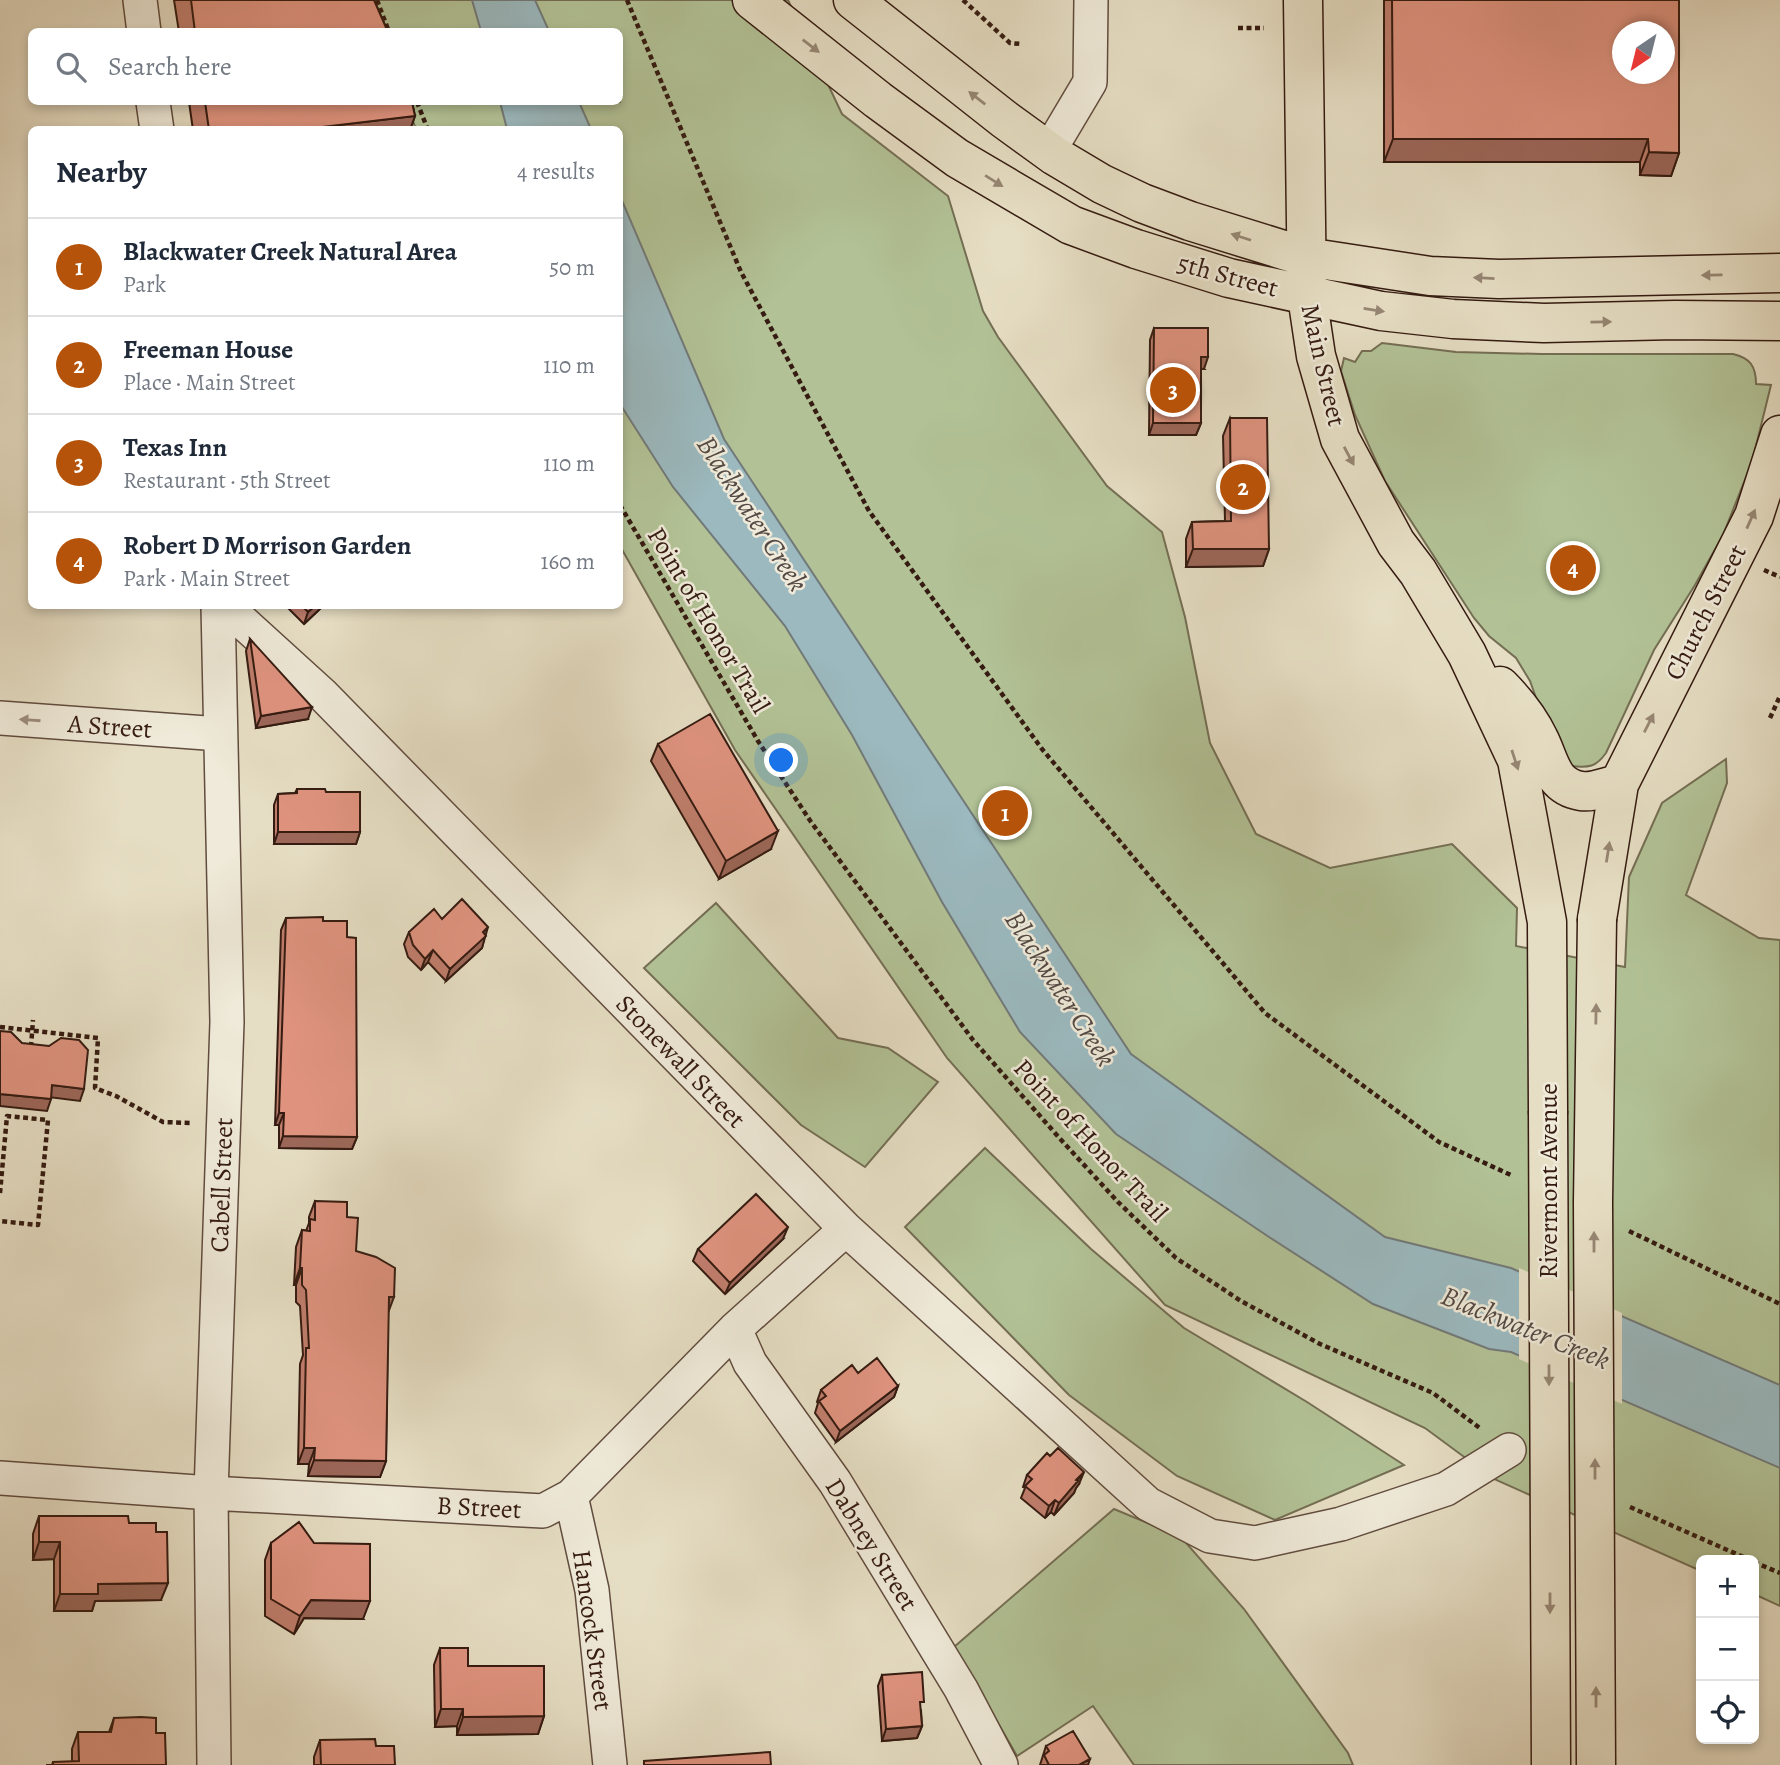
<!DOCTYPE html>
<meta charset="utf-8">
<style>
body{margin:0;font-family:Alegreya,serif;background:#f6f6f7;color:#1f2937}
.controls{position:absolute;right:21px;bottom:21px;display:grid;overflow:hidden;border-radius:10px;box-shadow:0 4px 10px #0003}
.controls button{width:63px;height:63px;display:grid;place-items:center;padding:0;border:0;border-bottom:2px solid #e0e1e3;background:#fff;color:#1f2937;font:35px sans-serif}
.compass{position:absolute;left:1612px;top:21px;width:63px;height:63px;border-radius:50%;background:#fff;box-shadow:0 4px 10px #0003;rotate:215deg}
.you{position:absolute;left:782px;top:761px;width:24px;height:24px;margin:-18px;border:5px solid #fff;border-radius:50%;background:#1a73e8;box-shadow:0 0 0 10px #1a73e833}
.badge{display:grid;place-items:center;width:46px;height:46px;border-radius:50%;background:#b45309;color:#fff;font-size:23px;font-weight:700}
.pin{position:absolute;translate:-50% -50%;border:4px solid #fff;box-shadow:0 2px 7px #0006}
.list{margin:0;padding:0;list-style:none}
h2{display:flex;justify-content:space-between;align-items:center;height:91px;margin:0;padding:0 28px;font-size:30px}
h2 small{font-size:23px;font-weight:400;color:#747a83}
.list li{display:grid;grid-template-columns:46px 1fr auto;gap:21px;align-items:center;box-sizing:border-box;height:98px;padding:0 28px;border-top:2px solid #e0e1e3}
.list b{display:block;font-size:26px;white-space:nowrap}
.list p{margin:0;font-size:23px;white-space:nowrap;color:#747a83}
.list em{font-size:23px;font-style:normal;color:#747a83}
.icon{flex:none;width:38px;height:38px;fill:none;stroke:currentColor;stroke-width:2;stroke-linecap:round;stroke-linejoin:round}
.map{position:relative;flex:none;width:1780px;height:1765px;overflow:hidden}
.search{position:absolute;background:#fff;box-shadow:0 4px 10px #0003;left:28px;top:28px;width:595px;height:77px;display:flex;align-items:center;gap:18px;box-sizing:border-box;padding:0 24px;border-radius:10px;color:#747a83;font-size:26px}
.panel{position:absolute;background:#fff;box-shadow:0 4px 10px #0003;left:28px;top:126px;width:595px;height:483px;border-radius:10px}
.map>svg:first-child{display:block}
.green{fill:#b2c296;stroke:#746e54;stroke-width:2}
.water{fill:#9bb9bf;stroke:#727a79;stroke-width:2}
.pier{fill:#e6dec4}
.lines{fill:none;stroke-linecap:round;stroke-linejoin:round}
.minor-casing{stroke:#614c3e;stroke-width:36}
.major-casing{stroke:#351b11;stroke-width:41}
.path{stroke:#351b11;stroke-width:4.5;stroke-dasharray:5 3.5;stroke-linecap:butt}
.minor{stroke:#efead9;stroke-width:33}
.major{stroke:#e6dec4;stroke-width:38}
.major-bridge-casing{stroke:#351b11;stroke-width:41;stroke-linecap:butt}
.major-bridge{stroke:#e6dec4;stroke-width:38}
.wall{fill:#c07e6d;stroke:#351b11;stroke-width:2}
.shaded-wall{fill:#9c6759;stroke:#351b11;stroke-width:2}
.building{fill:#df937f;stroke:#351b11;stroke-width:2;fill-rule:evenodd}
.oneway{fill:#968673}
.oneway2{fill:#9b8d7f}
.labels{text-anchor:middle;stroke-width:5;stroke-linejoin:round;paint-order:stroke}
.street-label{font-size:26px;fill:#351b11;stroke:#efead9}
.water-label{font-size:28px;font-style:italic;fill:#544a45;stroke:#efead9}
</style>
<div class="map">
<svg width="1780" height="1765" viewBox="0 0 1780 1765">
<rect width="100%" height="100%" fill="#e6dec4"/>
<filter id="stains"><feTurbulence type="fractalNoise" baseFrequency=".00286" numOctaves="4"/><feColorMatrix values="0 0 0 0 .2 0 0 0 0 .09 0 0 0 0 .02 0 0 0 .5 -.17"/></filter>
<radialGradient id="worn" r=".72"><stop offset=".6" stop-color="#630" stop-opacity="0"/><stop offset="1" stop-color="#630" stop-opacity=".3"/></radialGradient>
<path class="green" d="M 364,0 L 788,0 L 842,114 L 948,196 L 983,311 L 998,337 L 1107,486 L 1162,532 L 1185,617 L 1210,743 L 1256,834 L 1330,868 L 1452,844 L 1517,908 L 1516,946 L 1625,967 L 1629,877 L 1662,803 L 1726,759 L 1727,783 L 1686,895 L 1759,938 L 1780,940 L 1780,1606 L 1754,1594 L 1754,1560 L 1701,1560 L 1701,1571 L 1494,1479 L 1425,1428 L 1165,1305 L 947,1058 L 735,750 L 620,546 L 620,130 L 416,129 L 405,102 L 620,102 L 620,32 L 377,31 Z
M 1382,343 L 1456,352 L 1542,354 L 1733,354 C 1750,358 1756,366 1756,384 L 1771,385 L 1752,462 L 1723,535 L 1695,585 L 1654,650 L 1606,753 C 1596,767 1589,768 1571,766 L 1546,726 L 1530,681 L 1516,658 L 1489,636 L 1474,618 L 1385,481 L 1355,415 L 1341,371 L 1344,358 L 1355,362 L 1362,351 L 1371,351 Z
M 716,903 L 838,1038 L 888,1048 L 938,1082 L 865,1167 L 801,1125 L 644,968 Z
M 985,1148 L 1091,1249 L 1184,1328 L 1307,1402 L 1404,1465 L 1275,1520 L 1177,1476 L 1069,1395 L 905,1227 Z
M 1114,1509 L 1181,1537 L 1244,1609 L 1348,1753 L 1353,1765 L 1134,1765 L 1093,1706 L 1017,1756 L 954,1647 Z"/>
<path class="water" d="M 472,0 L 535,0 L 549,31 L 481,31 Z
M 500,102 L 579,102 L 591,129 L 507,129 Z
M 620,196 L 724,439 L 1131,1054 L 1385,1237 L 1511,1268 L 1780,1385 L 1780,1468 L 1511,1352 L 1489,1349 L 1373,1304 L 1269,1237 L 1116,1134 L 1020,1032 L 942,902 L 852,735 L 785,626 L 673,487 L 620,404 Z"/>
<path class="pier" d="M 1519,1268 L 1622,1313 L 1622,1404 L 1519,1359 Z"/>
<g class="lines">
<defs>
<path id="minor" d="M 140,0 L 144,32
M 153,102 L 157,130
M 1049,151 L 1090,82 L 1091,0
M 225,606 L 323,695 L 846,1229 L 1148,1504 L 1210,1536 L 1255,1543 L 1341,1524 L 1446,1489 L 1509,1450
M 0,718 L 220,734
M 735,1329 L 750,1363 L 835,1482 L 961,1689 L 1001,1765
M 0,1478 L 211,1493 L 543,1511 L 571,1496 L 735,1329 L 846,1229
M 571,1496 L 592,1590 L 610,1765
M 214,1765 L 211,1493 L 227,1022 L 218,606"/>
<path id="major" d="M 752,0 L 878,100 L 957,158 L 1071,225 L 1136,249 L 1229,278 L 1381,311 L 1453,319 L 1544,323 L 1675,320 L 1780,321
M 853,0 L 1004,119 L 1055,156 L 1102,184 L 1142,203 L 1190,221 L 1306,257 L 1430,276 L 1499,279 L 1780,273
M 1303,0 L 1307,296 L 1316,356 L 1340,439 L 1396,543 L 1418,572 L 1467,654 L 1517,760 L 1547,922 L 1548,1111
M 1500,686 C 1514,700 1530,720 1539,739 C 1550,760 1551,786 1581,791 C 1592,793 1608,786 1619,784
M 1597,919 L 1619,784 L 1754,516 L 1780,435"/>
</defs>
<use href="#minor" class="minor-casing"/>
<use href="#major" class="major-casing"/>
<path class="path" d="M 377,0 L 389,32
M 627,0 L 741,272 L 869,511 L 1042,749 L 1265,1013 L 1439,1142 L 1513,1176
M 963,0 L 1010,43 L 1021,44
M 1238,28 L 1264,28
M 417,102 L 428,130
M 620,505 L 758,741 L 811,822 L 973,1040 L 1063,1142 L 1118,1202 L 1176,1258 L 1241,1301 L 1320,1344 L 1433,1393 L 1481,1429
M 1764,570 L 1780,577
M 1770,718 L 1780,696
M 0,1027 L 98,1038 L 95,1088 L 116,1096 L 163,1122 L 191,1123
M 31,1047 L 33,1020
M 0,1193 L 7,1116 L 48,1120 L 38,1225 L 0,1221
M 1629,1231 L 1780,1304
M 1630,1507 L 1750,1560
M 1754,1562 L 1780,1573"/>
<use href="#minor" class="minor"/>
<use href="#major" class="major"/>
<defs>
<path id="major-bridge" d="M 1548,1111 L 1551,1765
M 1596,1765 L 1593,1202 L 1597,919"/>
</defs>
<use href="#major-bridge" class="major-bridge-casing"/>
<use href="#major-bridge" class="major-bridge"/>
</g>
<path class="wall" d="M 174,0 L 374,0 L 388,32 L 179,32 Z
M 1384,0 L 1679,0 L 1679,153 L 1671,176 L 1640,175 L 1640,162 L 1384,162 Z
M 189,102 L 412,102 L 415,116 L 410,130 L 193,130 Z
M 1154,328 L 1204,369 L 1201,369 L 1201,423 L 1196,435 L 1149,435 L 1150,340 Z
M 1230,418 L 1269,549 L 1263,566 L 1186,567 L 1186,539 L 1192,522 L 1225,521 L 1223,436 Z
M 286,606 L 323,606 L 304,624 Z
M 250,639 L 308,719 L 256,728 L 246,651 Z
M 658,744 L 771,849 L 719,879 L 651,761 Z
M 297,789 L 326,792 L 360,832 L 356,844 L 274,844 L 274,805 L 278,794 L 295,793 Z
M 286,918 L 323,921 L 347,937 L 357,1137 L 352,1149 L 279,1148 L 279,1125 L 275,1125 L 281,930 Z
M 409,932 L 485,935 L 482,948 L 446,981 L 428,962 L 421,970 L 408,957 L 404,944 Z
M 315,1201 L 347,1217 L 356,1251 L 388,1312 L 386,1461 L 380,1477 L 308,1476 L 309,1464 L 298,1464 L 300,1364 L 303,1355 L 300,1306 L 296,1302 L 296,1285 L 294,1285 L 296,1247 L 302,1230 L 306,1231 L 309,1223 L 309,1217 Z
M 783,1239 L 725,1294 L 693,1261 L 698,1249 Z
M 858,1373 L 898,1386 L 894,1397 L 836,1442 L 815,1413 L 818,1403 L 817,1402 L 821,1390 Z
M 1027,1475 L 1079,1484 L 1076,1488 L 1074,1493 L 1054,1515 L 1051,1512 L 1045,1518 L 1021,1498 L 1025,1488 L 1023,1487 Z
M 39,1516 L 129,1523 L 161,1600 L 95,1601 L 92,1611 L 54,1611 L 54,1559 L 33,1560 L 33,1534 Z
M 271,1543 L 363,1619 L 304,1618 L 294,1634 L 265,1616 L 265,1560 Z
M 440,1648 L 544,1716 L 538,1734 L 457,1735 L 457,1726 L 435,1727 L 434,1665 Z
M 882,1675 L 921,1710 L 922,1726 L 917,1738 L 882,1741 L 878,1686 Z
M 114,1718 L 156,1733 L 166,1765 L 52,1765 L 53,1762 L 72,1762 L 72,1749 L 78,1732 L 109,1732 Z
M 320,1740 L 376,1746 L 395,1765 L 314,1765 L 314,1757 Z
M 1046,1746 L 1088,1765 L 1040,1765 Z"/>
<path class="shaded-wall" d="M 415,116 L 410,130 L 297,130 Z
M 1393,139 L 1648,139 L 1640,162 L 1384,162 Z
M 1649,152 L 1679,153 L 1671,176 L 1640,175 Z
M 1201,357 L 1208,357 L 1204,369 L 1197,369 Z
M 1153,423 L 1201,423 L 1196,435 L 1149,435 Z
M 1193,549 L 1269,549 L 1263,566 L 1186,567 Z
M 315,606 L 323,606 L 304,624 L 308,612 Z
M 312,707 L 308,719 L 256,728 L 261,716 Z
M 778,831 L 771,849 L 719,879 L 726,861 Z
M 278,832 L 360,832 L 356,844 L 274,844 Z
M 488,927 L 482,948 L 446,981 L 450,969 Z
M 433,950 L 428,962 L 421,970 L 425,959 Z
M 52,1085 L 84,1089 L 80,1101 L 48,1097 Z
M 0,1094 L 51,1099 L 47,1111 L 0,1106 Z
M 279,1113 L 284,1113 L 279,1125 L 275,1125 Z
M 283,1136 L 357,1137 L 352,1149 L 279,1148 Z
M 788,1227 L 783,1239 L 725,1294 L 730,1283 Z
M 300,1268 L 302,1268 L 296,1285 L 294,1285 Z
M 389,1297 L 394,1297 L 388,1313 Z
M 898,1386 L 894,1397 L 836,1442 L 840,1431 Z
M 304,1448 L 315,1448 L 309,1464 L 298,1464 Z
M 314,1460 L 386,1461 L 380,1477 L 308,1476 Z
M 1084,1472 L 1079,1484 L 1076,1488 L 1074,1493 L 1054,1515 L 1059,1503 Z
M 1055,1500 L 1051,1512 L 1045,1518 L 1049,1506 Z
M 39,1542 L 60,1542 L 54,1559 L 33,1560 Z
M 168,1583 L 161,1600 L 95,1601 L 92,1611 L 54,1611 L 60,1594 L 98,1584 Z
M 311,1600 L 370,1601 L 363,1619 L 304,1618 L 294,1634 L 300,1616 Z
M 441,1709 L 463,1709 L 457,1726 L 435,1727 Z
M 544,1716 L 538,1734 L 457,1735 L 463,1717 Z
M 922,1726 L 917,1738 L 882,1741 L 886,1729 Z
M 1090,1759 L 1088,1765 L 1079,1765 Z"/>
<path class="building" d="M 191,0 L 374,0 L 388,32 L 195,32 Z
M 1392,0 L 1679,0 L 1679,153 L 1649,152 L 1648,139 L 1393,139 ZM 1622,32 L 1664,32 L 1664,74 L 1622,74 Z
M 205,102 L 412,102 L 415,116 L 297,130 L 209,130 Z
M 1154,328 L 1208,328 L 1208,357 L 1201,357 L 1201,423 L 1153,423 Z
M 1230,418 L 1267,418 L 1269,549 L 1193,549 L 1192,522 L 1231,521 Z
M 302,606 L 315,606 L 308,612 Z
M 250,639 L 312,707 L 261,716 Z
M 710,714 L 778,831 L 726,861 L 658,744 Z
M 297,789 L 325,789 L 326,792 L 360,792 L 360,832 L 278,832 L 278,794 L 297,793 Z
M 462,899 L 488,927 L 483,932 L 486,936 L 450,969 L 433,950 L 425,959 L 413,945 L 409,932 L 434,909 L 442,919 Z
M 323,917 L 323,921 L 347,921 L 347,937 L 356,938 L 357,1137 L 283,1136 L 284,1113 L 279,1113 L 286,918 Z
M 0,1031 L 11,1032 L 22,1043 L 49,1046 L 61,1038 L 79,1040 L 88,1050 L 84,1089 L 52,1085 L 51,1099 L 0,1094 Z
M 756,1194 L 788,1227 L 730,1283 L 698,1249 Z
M 315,1201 L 347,1202 L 347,1217 L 358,1218 L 356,1251 L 376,1257 L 395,1268 L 394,1297 L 389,1297 L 386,1461 L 314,1460 L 315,1448 L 304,1448 L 306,1348 L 309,1348 L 306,1290 L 302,1285 L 302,1268 L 300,1268 L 302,1230 L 310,1231 L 310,1219 L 315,1220 Z
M 877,1358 L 898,1386 L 840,1431 L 819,1401 L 826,1396 L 821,1390 L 852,1365 L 858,1373 Z
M 1058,1448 L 1084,1472 L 1076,1480 L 1078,1481 L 1059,1503 L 1055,1500 L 1049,1506 L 1025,1486 L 1032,1479 L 1027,1475 L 1047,1453 L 1050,1456 Z
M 39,1516 L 128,1516 L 129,1523 L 156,1523 L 156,1532 L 167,1532 L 168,1583 L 98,1584 L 98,1594 L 60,1594 L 60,1542 L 39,1542 Z
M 299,1522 L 314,1543 L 370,1544 L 370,1601 L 311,1600 L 300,1616 L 271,1599 L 271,1543 Z
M 440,1648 L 468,1648 L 468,1666 L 544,1666 L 544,1716 L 463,1717 L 463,1709 L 441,1709 Z
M 922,1672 L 924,1702 L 920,1702 L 922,1726 L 886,1729 L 882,1675 Z
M 141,1717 L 156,1718 L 156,1733 L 165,1733 L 166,1765 L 46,1765 L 53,1765 L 53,1762 L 79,1761 L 78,1732 L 111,1732 L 114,1718 Z
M 1073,1731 L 1090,1759 L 1079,1765 L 1049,1765 L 1044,1755 L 1049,1751 L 1046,1746 Z
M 375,1739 L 376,1746 L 394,1746 L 395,1765 L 321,1765 L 320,1740 Z
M 770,1752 L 771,1765 L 644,1765 L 644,1761 Z"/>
<defs><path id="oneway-solid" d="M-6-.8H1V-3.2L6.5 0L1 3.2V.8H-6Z" transform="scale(1.75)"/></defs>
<g class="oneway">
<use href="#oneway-solid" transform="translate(811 46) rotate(38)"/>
<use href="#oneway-solid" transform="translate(977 98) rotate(-142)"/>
<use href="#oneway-solid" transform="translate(994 181) rotate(32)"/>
<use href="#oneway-solid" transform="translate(1241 237) rotate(-162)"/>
<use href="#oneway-solid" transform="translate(1712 275) rotate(179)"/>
<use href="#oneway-solid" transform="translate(1484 278) rotate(-177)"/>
<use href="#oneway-solid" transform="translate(1374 310) rotate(9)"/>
<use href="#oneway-solid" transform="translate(1601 322) rotate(-1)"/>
<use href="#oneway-solid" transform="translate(1349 456) rotate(62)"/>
<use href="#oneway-solid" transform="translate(1751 519) rotate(-66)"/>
<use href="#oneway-solid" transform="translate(1649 723) rotate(-63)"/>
<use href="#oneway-solid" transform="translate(1515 760) rotate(72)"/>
<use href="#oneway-solid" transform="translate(1608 852) rotate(-81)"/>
<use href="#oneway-solid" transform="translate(1596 1014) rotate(-89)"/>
<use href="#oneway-solid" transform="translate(1594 1242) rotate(-90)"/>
<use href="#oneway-solid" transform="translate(1549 1375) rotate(90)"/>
<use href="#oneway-solid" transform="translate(1595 1469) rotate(-90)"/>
<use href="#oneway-solid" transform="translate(1550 1603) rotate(90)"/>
<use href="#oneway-solid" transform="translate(1596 1697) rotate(-90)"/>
</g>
<use class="oneway2" href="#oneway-solid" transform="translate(30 720) rotate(-176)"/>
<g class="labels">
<g class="street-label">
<text transform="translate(1228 275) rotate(15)" y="9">5th Street</text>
<text transform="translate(1324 365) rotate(77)" y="9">Main Street</text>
<text transform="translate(1705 612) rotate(-63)" y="9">Church Street</text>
<text transform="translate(709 620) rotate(59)" y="9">Point of Honor Trail</text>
<text transform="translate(110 726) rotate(4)" y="9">A Street</text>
<text transform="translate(681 1061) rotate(46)" y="9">Stonewall Street</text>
<text transform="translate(1091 1140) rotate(47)" y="9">Point of Honor Trail</text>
<text transform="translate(1548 1181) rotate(-90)" y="9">Rivermont Avenue</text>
<text transform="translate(221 1185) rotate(-88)" y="9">Cabell Street</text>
<text transform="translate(479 1507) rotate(3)" y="9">B Street</text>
<text transform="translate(872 1544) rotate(58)" y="9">Dabney Street</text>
<text transform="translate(593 1630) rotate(82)" y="9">Hancock Street</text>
</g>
<g class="water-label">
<text transform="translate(753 513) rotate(57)" y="10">Blackwater Creek</text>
<text transform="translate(1061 988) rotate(57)" y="10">Blackwater Creek</text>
<text transform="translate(1526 1327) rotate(22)" y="10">Blackwater Creek</text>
</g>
</g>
<rect width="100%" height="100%" filter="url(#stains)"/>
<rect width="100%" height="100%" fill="url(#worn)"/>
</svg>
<div class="controls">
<button>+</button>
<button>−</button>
<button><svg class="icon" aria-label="locate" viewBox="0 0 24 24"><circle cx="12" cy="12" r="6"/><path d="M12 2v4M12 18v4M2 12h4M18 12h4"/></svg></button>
</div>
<svg class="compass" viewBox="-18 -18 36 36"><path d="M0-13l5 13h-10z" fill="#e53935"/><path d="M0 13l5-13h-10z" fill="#747a83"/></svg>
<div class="you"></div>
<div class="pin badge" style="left:1005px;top:813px">1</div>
<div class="pin badge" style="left:1243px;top:487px">2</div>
<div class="pin badge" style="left:1173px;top:390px">3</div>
<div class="pin badge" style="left:1573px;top:568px">4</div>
<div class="search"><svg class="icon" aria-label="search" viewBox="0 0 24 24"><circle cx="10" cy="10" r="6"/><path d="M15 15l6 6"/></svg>Search here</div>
<section class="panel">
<h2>Nearby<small>4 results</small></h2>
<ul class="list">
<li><span class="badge">1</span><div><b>Blackwater Creek Natural Area</b><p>Park</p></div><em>50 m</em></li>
<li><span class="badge">2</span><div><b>Freeman House</b><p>Place · Main Street</p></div><em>110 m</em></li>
<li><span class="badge">3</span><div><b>Texas Inn</b><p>Restaurant · 5th Street</p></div><em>110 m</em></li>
<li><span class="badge">4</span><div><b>Robert D Morrison Garden</b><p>Park · Main Street</p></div><em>160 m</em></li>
</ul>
</section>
</div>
